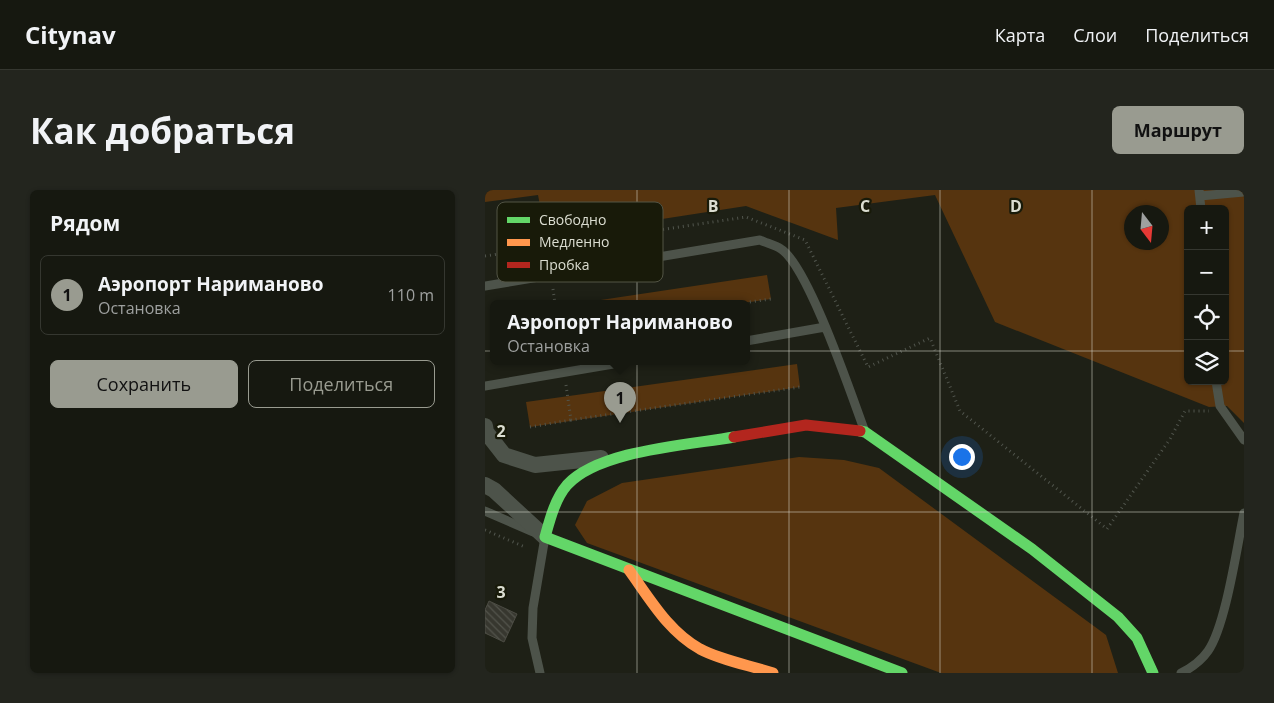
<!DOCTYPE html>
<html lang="ru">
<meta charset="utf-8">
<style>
body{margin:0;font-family:"Open Sans",sans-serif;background:#23251e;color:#f1f3f6}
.controls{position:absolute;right:15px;top:15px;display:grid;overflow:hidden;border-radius:8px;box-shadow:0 1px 4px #0004}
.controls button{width:45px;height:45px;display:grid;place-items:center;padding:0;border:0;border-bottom:1px solid #353730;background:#161810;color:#f1f3f6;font:25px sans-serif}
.compass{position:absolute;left:639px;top:15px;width:45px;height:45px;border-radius:50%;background:#161810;box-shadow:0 1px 4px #0004;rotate:164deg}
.you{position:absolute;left:476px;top:266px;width:18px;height:18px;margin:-12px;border:4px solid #fff;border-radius:50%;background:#1a73e8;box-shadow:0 0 0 8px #1a73e833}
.badge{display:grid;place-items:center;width:32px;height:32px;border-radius:50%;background:#999b90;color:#111;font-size:16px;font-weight:700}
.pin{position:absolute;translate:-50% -41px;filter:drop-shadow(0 1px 2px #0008)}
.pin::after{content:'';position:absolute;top:26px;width:18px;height:15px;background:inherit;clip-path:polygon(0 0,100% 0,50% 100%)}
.popup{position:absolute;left:5px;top:110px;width:260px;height:65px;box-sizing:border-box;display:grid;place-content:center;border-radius:8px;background:#161810;filter:drop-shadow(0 1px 4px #0005);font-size:16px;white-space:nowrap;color:#9ea09f}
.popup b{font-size:19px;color:#f1f3f6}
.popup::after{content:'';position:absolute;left:50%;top:100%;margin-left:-10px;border:10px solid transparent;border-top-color:#161810}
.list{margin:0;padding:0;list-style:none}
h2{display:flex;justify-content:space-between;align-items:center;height:65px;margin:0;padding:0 20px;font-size:21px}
h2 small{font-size:16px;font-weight:400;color:#9ea09f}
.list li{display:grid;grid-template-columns:32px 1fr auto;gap:15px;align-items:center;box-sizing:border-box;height:80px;margin:0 10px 10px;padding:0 10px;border:1px solid #353730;border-radius:8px}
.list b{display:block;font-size:19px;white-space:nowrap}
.list p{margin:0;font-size:16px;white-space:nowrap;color:#9ea09f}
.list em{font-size:16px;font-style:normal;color:#9ea09f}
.actions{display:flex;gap:10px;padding:15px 20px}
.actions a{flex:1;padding:11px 0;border:1px solid #999b90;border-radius:8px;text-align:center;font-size:18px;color:#999b90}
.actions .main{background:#999b90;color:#111}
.icon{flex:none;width:28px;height:28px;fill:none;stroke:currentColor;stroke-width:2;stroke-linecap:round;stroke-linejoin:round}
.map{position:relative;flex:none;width:759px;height:483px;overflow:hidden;border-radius:8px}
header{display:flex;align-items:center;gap:30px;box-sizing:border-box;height:70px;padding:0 25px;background:#161810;border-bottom:1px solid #353730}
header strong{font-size:24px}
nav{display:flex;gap:28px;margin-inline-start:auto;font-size:18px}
.intro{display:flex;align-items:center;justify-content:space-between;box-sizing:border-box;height:120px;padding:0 30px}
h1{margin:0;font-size:35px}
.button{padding:12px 22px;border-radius:8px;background:#999b90;color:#111;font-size:18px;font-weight:700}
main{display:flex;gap:30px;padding:0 30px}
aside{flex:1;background:#161810;border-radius:8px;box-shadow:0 1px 4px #0004}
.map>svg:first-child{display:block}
.green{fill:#56340f;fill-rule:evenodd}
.building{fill:url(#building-back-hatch);stroke:#4c4c44}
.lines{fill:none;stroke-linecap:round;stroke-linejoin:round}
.path{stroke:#51554d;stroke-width:3;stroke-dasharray:1 4;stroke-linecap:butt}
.lane{stroke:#4d534a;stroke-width:9}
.street{stroke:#4d534a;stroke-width:16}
.fast{stroke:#63d668;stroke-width:11}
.slow{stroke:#ff974d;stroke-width:11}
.jam{stroke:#b3261e;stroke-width:11}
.grid{fill:none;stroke:#dbddd1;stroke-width:1;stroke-opacity:0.55}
.key{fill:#181a09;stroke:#525445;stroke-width:1}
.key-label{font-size:14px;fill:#dbddd1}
.grid-label{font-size:16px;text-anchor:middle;font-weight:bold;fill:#dbddd1;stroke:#181a09;stroke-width:4.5;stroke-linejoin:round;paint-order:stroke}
</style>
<header>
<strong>Citynav</strong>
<nav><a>Карта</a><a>Слои</a><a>Поделиться</a></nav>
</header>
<div class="intro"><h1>Как добраться</h1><a class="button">Маршрут</a></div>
<main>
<aside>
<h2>Рядом<small></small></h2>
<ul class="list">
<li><span class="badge">1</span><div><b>Аэропорт Нариманово</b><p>Остановка</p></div><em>110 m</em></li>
</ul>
<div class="actions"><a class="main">Сохранить</a><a>Поделиться</a></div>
</aside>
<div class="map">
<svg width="759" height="483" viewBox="0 0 759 483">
<defs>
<pattern id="building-back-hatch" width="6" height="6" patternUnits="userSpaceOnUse" patternTransform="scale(1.25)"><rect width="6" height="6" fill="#37372f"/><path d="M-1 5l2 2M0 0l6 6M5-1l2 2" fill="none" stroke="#53544c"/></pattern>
</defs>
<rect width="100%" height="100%" fill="#1e2016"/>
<path class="green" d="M 0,0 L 759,0 L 759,233 L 742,216 L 724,217 L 510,132 L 450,5 L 351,18 L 353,50 L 261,16 L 61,47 L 53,5 L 0,12 ZM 703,19 L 740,19 L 740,191 L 703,191 ZM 646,22 L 676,22 L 676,52 L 646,52 Z
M 282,85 L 286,109 L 251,114 L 89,114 Z
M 312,174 L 315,197 L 45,237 L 41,212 Z
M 314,267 L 359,270 L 394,278 L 621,445 L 633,483 L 456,483 L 102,353 L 90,335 L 102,311 L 137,293 Z"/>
<path class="building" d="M 4,411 L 32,424 L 19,452 L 0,443 L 0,420 Z"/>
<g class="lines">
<path class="path" d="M 62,57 L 64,71
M 0,66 L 261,27 L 320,50 L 383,177 L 445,148 L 475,221 L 622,339 L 685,249 L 700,221 L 724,221
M 68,99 L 70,114
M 250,114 L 286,109
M 81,195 L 86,230 L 315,197
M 45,237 L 86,230
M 0,340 L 40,357"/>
<path class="lane" d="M 714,0 L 716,19
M 715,6 L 759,2
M 0,96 L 275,50 C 281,53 290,55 296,59 C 323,76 366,204 379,239
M 261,151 L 340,137
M 731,191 L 735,216 L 759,250
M 0,196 L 140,172
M 0,321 L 48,342
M 55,483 L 47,448 L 48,418 L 60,347
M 696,483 C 706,478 716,471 723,461 C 741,435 752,356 759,323"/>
<path class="street" d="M 0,236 L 1,242 L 19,265 L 50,275 L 116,268
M 0,295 L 9,300 L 60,347"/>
<path class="fast" d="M 375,241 L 380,242 L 547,359 L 633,427 L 652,448 L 668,483
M 249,247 C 204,255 114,260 82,295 C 70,309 65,329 60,347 L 417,483"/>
<path class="slow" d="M 144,380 C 165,409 183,441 215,459 C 238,471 264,475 288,483"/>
<path class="jam" d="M 249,247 L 321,235 L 375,241"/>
</g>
<path class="grid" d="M 152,0 L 152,483M 304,0 L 304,483M 455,0 L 455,483M 607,0 L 607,483M 0,161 L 703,161M 740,161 L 759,161M 0,322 L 759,322"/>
<rect x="12" y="12" width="166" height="80" rx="8" class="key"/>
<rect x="22" y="27" width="23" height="6" fill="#63d668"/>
<rect x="22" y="49" width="23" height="7" fill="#ff974d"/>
<rect x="22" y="72" width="23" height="6" fill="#b3261e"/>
<g class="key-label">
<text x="54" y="35">Свободно</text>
<text x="54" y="57">Медленно</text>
<text x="54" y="80">Пробка</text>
</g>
<g class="grid-label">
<text x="228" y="22">B</text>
<text x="380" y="22">C</text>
<text x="531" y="22">D</text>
<text x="16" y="247">2</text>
<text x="16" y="408">3</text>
</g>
</svg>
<div class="controls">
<button>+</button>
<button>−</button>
<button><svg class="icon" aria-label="locate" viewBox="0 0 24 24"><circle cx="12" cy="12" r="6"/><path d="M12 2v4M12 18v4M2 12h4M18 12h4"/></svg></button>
<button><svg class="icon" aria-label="layers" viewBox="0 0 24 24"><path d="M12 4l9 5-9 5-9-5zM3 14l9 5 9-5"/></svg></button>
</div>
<svg class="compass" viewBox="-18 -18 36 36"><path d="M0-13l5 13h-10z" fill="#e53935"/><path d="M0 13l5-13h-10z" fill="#9ea09f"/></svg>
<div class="you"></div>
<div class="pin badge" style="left:135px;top:233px">1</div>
<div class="popup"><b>Аэропорт Нариманово</b>Остановка</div>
</div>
</main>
